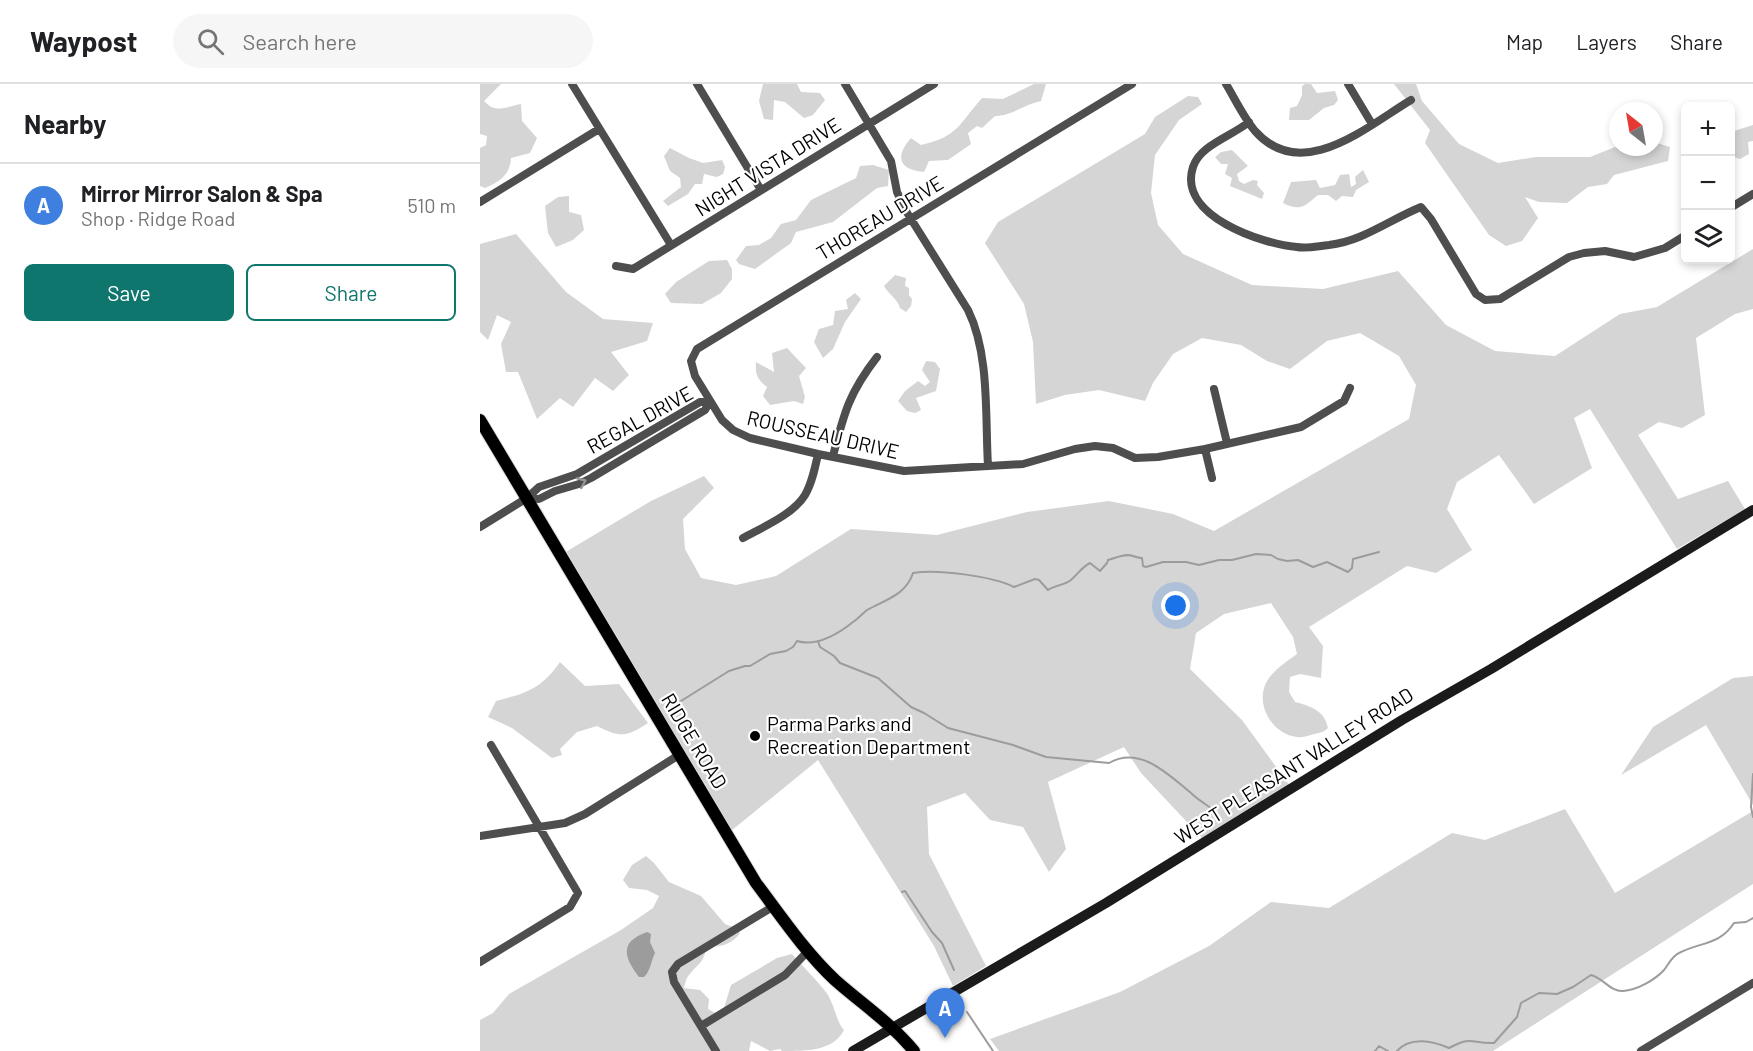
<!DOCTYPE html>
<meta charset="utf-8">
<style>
body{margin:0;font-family:Barlow,sans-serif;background:#f6f6f6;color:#202124}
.controls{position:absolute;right:18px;top:18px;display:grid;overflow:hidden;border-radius:9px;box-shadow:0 3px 9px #0003}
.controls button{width:54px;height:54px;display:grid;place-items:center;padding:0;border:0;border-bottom:2px solid #e0e0e0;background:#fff;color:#202124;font:30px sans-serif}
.compass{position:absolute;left:1129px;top:18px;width:54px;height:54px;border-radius:50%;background:#fff;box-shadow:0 3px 9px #0003;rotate:329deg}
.you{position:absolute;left:696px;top:522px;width:21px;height:21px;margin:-15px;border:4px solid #fff;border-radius:50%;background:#1a73e8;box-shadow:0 0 0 9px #1a73e833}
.badge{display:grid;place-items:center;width:39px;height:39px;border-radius:50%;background:#0f766e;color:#fff;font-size:20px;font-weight:700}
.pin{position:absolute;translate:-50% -50px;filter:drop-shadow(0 2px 3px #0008)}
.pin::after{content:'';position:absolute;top:32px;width:21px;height:18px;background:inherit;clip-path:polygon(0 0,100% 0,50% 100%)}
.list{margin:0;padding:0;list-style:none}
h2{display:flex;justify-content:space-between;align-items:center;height:78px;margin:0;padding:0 24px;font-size:26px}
h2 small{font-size:20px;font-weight:400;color:#757577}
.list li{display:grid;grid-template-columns:39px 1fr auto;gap:18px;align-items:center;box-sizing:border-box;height:84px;padding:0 24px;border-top:2px solid #e0e0e0}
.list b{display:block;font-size:22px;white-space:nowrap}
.list p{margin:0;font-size:20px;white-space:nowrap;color:#757577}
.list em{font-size:20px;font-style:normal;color:#757577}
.actions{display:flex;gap:12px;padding:18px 24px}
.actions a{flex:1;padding:14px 0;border:2px solid #0f766e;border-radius:9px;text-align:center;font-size:21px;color:#0f766e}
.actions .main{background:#0f766e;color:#fff}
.icon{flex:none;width:33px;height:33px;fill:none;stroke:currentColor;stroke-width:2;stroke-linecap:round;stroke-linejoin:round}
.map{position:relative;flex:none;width:1273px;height:967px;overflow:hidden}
header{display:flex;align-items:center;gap:36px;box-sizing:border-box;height:84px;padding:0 30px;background:#fff;border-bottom:2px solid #e0e0e0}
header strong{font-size:28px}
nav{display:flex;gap:33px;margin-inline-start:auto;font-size:21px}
.search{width:420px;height:54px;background:#f6f6f6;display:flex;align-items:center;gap:15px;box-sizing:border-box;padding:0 21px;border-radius:33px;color:#757577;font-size:22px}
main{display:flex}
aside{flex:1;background:#fff}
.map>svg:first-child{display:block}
.green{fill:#d5d5d5}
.water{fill:#9c9c9c}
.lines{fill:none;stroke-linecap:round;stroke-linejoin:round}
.stream{stroke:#9c9c9c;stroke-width:2}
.primary-casing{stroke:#dbdbdb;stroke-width:14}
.minor{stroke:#4e4e4e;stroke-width:8}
.secondary{stroke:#1b1b1b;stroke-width:10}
.primary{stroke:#000;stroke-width:12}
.oneway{stroke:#959595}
.poi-dot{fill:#000;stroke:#fff;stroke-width:2}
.labels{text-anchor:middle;stroke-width:4.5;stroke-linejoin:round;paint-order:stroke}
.street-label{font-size:20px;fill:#000;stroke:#fff}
.poi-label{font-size:20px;fill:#000;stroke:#fff;text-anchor:start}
</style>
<header>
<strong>Waypost</strong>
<div class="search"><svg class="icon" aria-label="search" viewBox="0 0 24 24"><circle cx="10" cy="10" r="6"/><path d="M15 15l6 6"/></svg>Search here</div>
<nav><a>Map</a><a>Layers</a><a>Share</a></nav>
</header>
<main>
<aside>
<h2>Nearby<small></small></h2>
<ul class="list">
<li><span class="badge" style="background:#3f7fe0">A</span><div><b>Mirror Mirror Salon &amp; Spa</b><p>Shop · Ridge Road</p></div><em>510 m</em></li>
</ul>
<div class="actions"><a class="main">Save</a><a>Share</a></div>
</aside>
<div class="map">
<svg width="1273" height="967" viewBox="0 0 1273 967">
<rect width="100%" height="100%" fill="#fff"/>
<path class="green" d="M 0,0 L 21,0 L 4,17 C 16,30 25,23 41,20 L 42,37 L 57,54 L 50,69 L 31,74 C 30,91 20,98 5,104 L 0,102 L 0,64 L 6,61 L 7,52 L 0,50 Z
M 283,0 L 317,0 L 321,8 L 340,9 L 345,16 L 333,31 L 324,34 L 305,18 L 294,16 L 293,36 L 284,35 L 279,17 Z
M 554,0 L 566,0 L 561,17 C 545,20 531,32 515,32 L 502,44 L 497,42 L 488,49 L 491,60 L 468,76 L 449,77 L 444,88 C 418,86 415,72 431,54 L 441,61 C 479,52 478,41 502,14 L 523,15 Z
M 825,0 L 831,0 L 837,9 L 855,7 L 858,16 L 854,21 L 844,24 L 829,36 L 809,36 L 810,24 L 817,22 L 822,11 L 822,2 Z
M 914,0 L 936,0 L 942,17 L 979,60 L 1018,79 L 1056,73 L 1110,73 L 1135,63 L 1149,69 L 1159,63 L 1174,63 L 1174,58 L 1190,63 L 1188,77 L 1134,91 L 1127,100 L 1108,103 L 1087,119 L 1059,118 L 1045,113 L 1058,134 L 1042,157 L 1026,162 L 1009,151 L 945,59 L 950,46 Z
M 708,12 L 718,13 L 722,20 L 699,36 L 675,71 L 671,109 L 678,141 L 703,170 L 772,201 L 843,205 L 918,187 L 966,241 L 1015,267 L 1075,272 L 1140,230 L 1177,223 L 1273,165 L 1273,225 L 1255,230 L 1216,254 L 1225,331 L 1202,344 L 1179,338 L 1158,351 L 1198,415 L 1248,397 L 1265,425 L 1197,465 L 1110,325 L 1094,334 L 1112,384 L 1054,420 L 1019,371 L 977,398 L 967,425 L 992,466 L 956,489 L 927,482 L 829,543 L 843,562 L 841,594 L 820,590 L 810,593 L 809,608 L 815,618 C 831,622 845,627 848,644 C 843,649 837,649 831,651 C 827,652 821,654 817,653 C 793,651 775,621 786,599 C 792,587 806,578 817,570 L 813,553 L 791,519 L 744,530 L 716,549 L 710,585 L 762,636 L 810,702 L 722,754 L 661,689 L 644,663 L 568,698 L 586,765 L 569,788 L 543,743 L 510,736 L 485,709 L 447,723 L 449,770 L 506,882 L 473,902 L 454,862 L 338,676 L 251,747 L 84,469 L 171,417 L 224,392 L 234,404 L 203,435 L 205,465 L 221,494 L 256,501 L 296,492 L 371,445 L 457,451 L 547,428 L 629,417 L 693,430 L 734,447 L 929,335 L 936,301 L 919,272 L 880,249 L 847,257 L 810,285 L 787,277 L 761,261 L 722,254 L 693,270 L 673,299 L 665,317 L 619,306 L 585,311 L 556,320 L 553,258 L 544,220 L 505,159 L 518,138 L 665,50 L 675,33 Z
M 1273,41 L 1273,57 L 1268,58 L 1269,70 L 1260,75 L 1251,72 L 1251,48 Z
M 190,64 L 209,74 L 223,79 L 242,76 L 245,83 L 243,90 L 237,93 L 224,90 L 222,100 L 215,100 L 208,110 L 188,122 L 183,117 L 201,103 L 200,94 L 190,87 L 184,72 Z
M 752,66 L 768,82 L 757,90 L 759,97 L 764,100 L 773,96 L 778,97 L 777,101 L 784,109 L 782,115 L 750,102 L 752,94 L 745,90 L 748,80 L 741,80 L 735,73 L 741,68 Z
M 393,81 L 409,86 L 408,102 L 397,104 L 353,138 L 316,148 L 311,159 L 275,185 L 259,180 L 256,176 L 266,162 L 279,161 L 291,154 L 301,140 L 316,136 L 331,116 L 376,94 L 380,82 Z
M 883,86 L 889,98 L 876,106 L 873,113 L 862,112 L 856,117 L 848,111 L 838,111 C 825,122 820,128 803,119 L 811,98 L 836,96 L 840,104 L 855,101 L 860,91 L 869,90 L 871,103 L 876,100 L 875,93 Z
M 89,112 L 89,128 L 101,131 L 104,146 L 93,156 L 76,163 L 68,149 L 65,122 L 78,113 Z
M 36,150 L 86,208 L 123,235 L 173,239 L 167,257 L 131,268 L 149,291 L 133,307 L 115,294 L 93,323 L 80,314 L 57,335 L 38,288 L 26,288 L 21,260 L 31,238 L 17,231 L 8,256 L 0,248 L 0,160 Z
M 247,176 L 252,185 L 252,195 L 241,209 L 222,220 L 191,219 L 185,210 L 196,198 L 229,177 Z
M 415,191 L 426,194 L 425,202 L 429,204 L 429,211 L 432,215 L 431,222 L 426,228 L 420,224 C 418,215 408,210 404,202 Z
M 375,209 L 381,215 L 365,238 L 353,265 L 343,274 L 334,258 L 339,245 L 353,241 L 355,227 L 368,225 L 366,216 Z
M 307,264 L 326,284 L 319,292 L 325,313 L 323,320 L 314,317 L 290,321 L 283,312 L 287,303 C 277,295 275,290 276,278 L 294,288 L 292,269 Z
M 446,277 L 455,278 L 460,285 L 456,307 L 436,314 L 441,326 L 435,329 L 427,327 L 418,317 L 425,307 L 438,297 L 445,302 L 450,298 L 442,286 Z
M 80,578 L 105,602 L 139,600 L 168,639 C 146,653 141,654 117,642 L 97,648 L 80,665 L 82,671 L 72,674 L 32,644 L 8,633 L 16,617 C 47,609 61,605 80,578 Z
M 1273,592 L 1273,721 L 1226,641 L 1141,691 L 1173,643 L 1253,594 Z
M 1085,725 L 1135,809 L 1273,727 L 1273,800 L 1013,967 L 519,967 L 510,955 L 640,908 L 729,862 L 791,818 L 849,824 L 972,749 L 1005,756 Z
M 166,772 L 174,779 L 189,798 L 221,812 L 245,840 L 256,844 L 260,849 C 253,860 239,864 226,862 C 225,878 218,880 209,891 C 206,894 205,900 204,904 L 220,906 L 229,915 L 228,925 L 235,929 L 244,924 L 251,901 L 297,874 L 312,870 C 324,884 338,897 348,911 C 355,923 356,937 364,946 C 353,967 328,967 302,967 L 300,965 L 290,967 L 271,957 L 269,967 L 0,967 L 0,936 L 13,929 L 29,910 L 141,846 L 173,824 L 179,812 L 167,806 L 149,804 L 143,796 L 152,781 Z"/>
<path class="water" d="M 167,848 L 171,850 L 170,858 L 175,869 C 171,877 170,888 164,893 L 159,893 C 144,873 139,858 167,848 Z"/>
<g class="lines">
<path class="stream" d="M 338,557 L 340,563 L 354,572 L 360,579 L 398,594 L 431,623 L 444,629 L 468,644 L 533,661 L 566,673 L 629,679 C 660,661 689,691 711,709 C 719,717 728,721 737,729
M 193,622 L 249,587 L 265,582 L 270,582 L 290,570 L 306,567 L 313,563 L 317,557 C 337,563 358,550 373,538 C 378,535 382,530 387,526 C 405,516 426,511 433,489 C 457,485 512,492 534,503 L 555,495 L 559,496 L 568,506 C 575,501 585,501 591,496 C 598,490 602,483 610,479 L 620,487 L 627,479 L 628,476 C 636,474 644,469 653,472 C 656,473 659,474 662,474 L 663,482 L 666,483 L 683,478 L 706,478 L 719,481 L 739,476 L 752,476 L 776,470 L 791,471 L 798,475 L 807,477 L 818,476 L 833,483 L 847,478 L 868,488 L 872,484 L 873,475 L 899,468
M 1273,690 L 1271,723 L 1273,733
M 422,808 L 425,807 L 452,848 L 462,859 L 474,886
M 487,928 L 513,967
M 895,967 L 899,962 L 908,967
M 917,967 C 930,952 953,957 969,964 C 993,951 991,960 1014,959 L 1037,933 L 1041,919 L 1059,909 L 1077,910 L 1093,903 L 1111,891 C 1123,894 1131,908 1143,907 C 1157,906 1175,896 1184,886 C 1188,881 1192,872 1199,869 C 1220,858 1240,861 1254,839 L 1266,838 L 1273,834"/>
<defs>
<path id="primary" d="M 0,336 L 276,799 C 301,832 325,868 355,896 C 382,920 411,939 434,967"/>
</defs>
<use href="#primary" class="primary-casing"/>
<path class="minor" d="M 92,0 L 191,161
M 217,0 L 281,106
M 365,0 L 411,77 L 417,108 L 426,127 L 488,226 C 510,271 505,332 508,382
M 652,0 L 217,265 L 211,277 L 215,292 L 242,336 L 253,346 L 270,354 L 338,370 L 424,387 L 543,380 L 595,365 L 615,362 L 633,364 L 655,374 L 678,373 L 725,365 L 821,343 L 864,317 L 870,304
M 746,0 C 755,15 764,34 775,47 C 822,100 886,43 931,16
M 868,0 L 892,40
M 769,38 C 752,52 720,61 713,83 C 697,132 782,160 817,163 C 827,165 838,162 849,161 C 883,157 909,136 941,123 L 951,135 L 996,210 L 1005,216 L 1020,215 L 1089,173 L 1104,169 L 1125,167 L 1154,173 L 1185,164 L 1206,151
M 0,118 L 119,45
M 1250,124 L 1273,110
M 136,182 L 153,185 L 454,0
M 734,305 L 747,359
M 725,365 L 732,394
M 353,372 C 364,329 369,309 397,273
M 47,414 L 59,415 L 75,407 L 99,400 L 111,394 L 225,326 L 230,317
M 0,443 L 47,414 L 59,403 L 97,390 L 220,318 L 230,317
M 263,454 C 281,444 314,430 325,411 C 332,399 335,384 338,370
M 0,752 L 85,739 L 105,730 L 199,671
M 0,878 L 90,823 L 98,809 L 11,661
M 221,942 L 305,891 L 328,867
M 236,967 L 194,898 L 192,888 L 198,880 L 294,822
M 1161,967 L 1273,899"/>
<path class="secondary" d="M 373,967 L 626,819 L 922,636 L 1011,585 L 1273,426"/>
<use href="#primary" class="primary"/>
</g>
<defs><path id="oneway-chevron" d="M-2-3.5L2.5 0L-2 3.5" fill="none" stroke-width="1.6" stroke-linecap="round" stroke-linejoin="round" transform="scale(1.5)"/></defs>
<use class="oneway" href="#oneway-chevron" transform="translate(102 398) rotate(-23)"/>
<circle class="poi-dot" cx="275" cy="652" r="6"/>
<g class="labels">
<g class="street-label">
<text transform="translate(288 83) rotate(-32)" y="7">NIGHT VISTA DRIVE</text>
<text transform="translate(400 134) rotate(-31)" y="7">THOREAU DRIVE</text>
<text transform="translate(160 336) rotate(-29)" y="7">REGAL DRIVE</text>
<text transform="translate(343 351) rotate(13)" y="7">ROUSSEAU DRIVE</text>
<text transform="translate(214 657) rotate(59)" y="7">RIDGE ROAD</text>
<text transform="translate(814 682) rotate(-32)" y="7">WEST PLEASANT VALLEY ROAD</text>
</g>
<g class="poi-label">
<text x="287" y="647">Parma Parks and<tspan x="287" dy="23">Recreation Department</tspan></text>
</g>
</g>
</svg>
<div class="controls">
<button>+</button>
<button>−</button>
<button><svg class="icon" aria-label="layers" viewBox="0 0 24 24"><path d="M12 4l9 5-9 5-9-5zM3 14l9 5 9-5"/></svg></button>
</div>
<svg class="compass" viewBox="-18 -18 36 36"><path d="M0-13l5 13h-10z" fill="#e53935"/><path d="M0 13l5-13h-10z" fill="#757577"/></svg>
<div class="you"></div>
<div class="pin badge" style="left:465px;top:954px;background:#3f7fe0">A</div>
</div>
</main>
